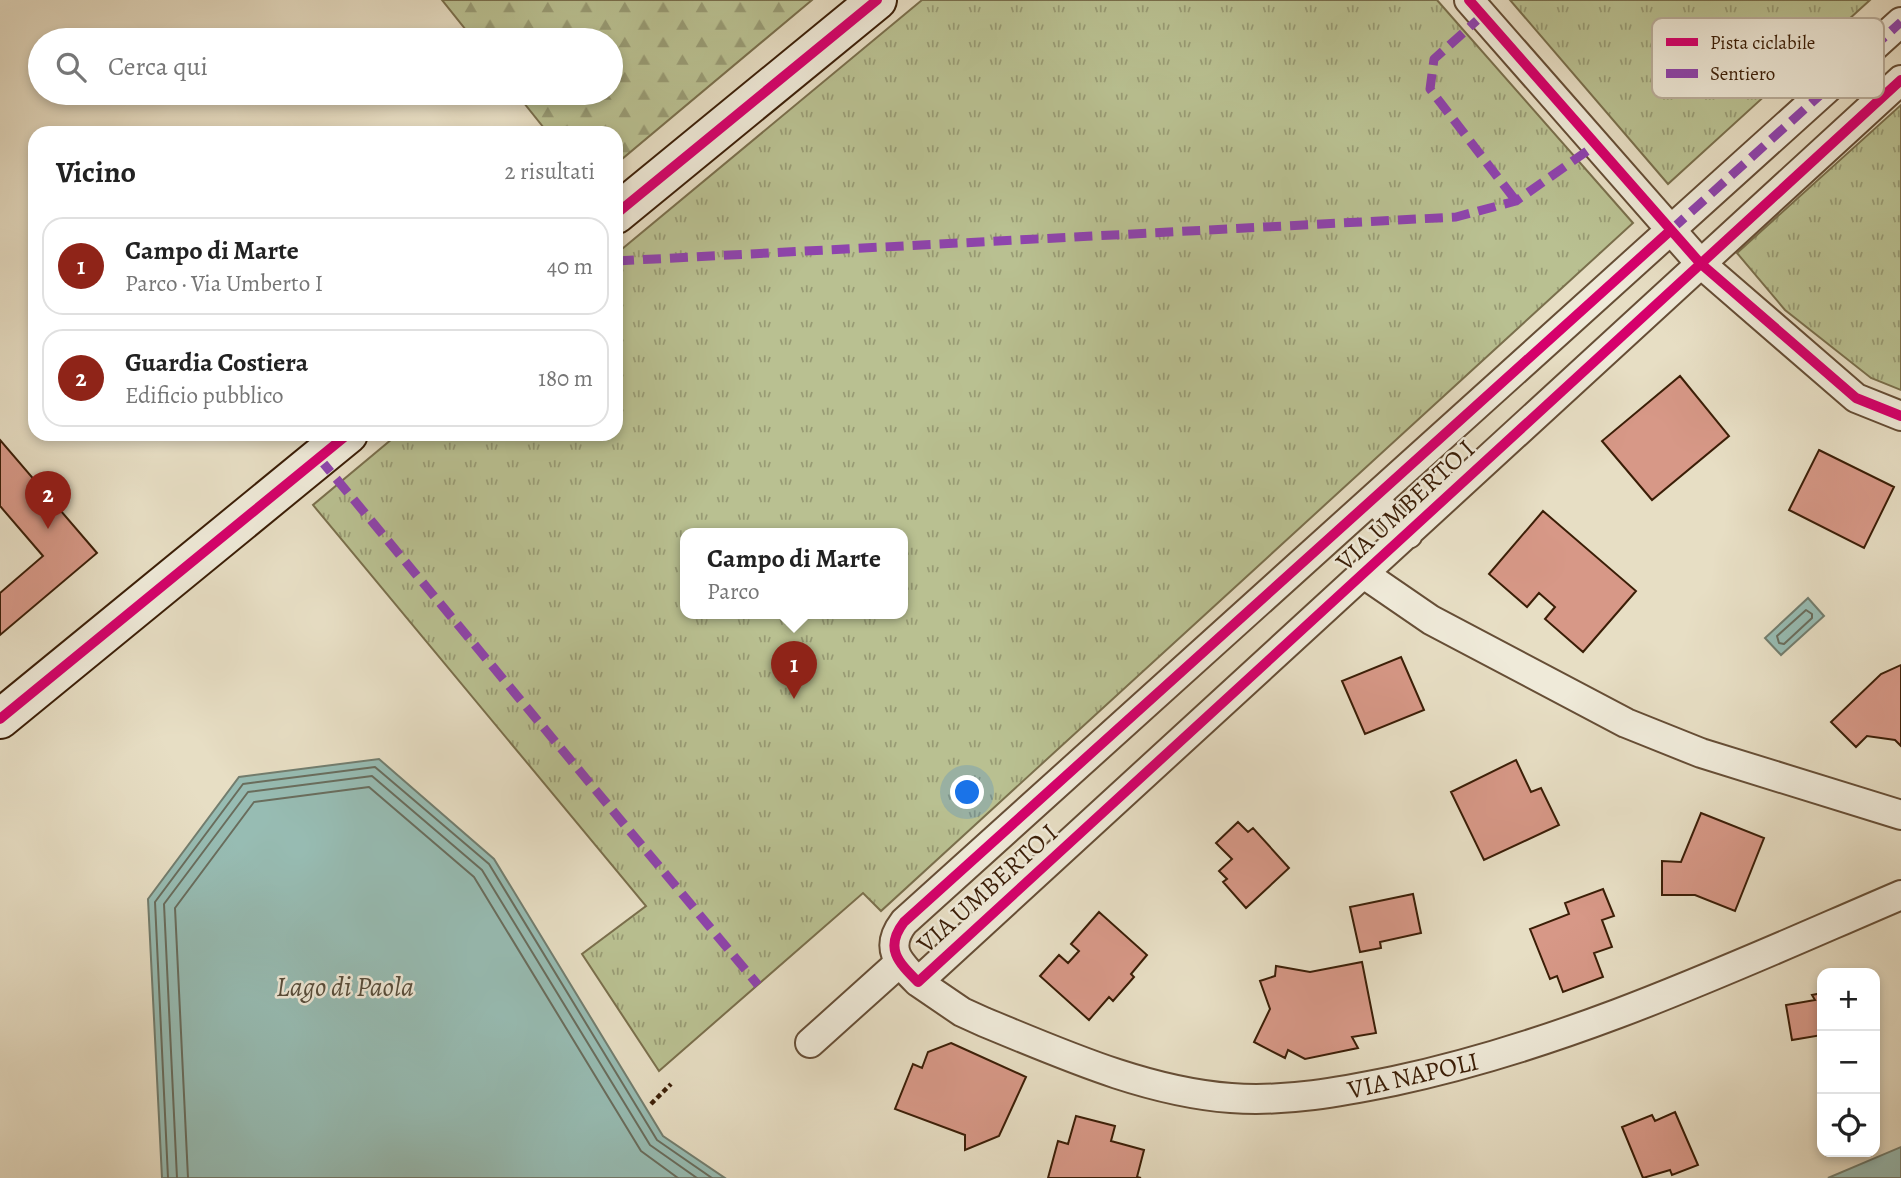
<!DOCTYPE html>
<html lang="it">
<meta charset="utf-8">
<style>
body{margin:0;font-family:Alegreya,serif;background:#f6f6f6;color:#222}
.controls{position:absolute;right:21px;bottom:21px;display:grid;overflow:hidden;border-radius:14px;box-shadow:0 4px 10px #0003}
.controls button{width:63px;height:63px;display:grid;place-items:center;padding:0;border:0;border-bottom:2px solid #e0e0e0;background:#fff;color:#222;font:35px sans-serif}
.you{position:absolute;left:968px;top:793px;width:24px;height:24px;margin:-18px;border:5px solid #fff;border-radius:50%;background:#1a73e8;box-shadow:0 0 0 10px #1a73e833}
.badge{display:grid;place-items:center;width:46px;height:46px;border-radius:50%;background:#8f2418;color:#fff;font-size:23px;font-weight:700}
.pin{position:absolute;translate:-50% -58px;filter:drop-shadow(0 2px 4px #0008)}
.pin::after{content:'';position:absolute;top:37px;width:24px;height:21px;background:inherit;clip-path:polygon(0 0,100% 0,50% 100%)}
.popup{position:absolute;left:680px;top:528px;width:228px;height:91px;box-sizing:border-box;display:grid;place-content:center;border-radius:14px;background:#fff;filter:drop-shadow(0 2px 5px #0005);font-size:23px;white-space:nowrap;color:#767676}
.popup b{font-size:26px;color:#222}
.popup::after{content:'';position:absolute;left:50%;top:100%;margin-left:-14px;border:14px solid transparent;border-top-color:#fff}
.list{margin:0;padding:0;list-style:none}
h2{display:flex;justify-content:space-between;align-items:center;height:91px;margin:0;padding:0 28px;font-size:30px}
h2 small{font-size:23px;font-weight:400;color:#767676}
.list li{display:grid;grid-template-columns:46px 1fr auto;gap:21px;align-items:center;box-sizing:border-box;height:98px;margin:0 14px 14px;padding:0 14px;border:2px solid #e0e0e0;border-radius:21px}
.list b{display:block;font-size:26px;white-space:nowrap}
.list p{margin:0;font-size:23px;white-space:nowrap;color:#767676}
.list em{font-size:23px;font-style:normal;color:#767676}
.icon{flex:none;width:38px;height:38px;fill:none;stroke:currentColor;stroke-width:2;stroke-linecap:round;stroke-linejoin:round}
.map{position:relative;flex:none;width:1901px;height:1178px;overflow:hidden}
.search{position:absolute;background:#fff;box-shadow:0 4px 10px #0003;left:28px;top:28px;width:595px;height:77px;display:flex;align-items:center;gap:18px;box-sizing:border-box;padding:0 24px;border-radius:38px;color:#767676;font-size:26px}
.panel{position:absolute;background:#fff;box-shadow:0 4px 10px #0003;left:28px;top:126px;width:595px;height:315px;border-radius:21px}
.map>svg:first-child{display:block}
.grass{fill:url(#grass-tufts);stroke:#7a6f4c;stroke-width:2;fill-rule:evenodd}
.forest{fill:url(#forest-firs);stroke:#7a6f4c;stroke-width:2}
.water{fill:#97bcb3;stroke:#727d6e;stroke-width:2}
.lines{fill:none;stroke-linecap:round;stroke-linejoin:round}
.shore{stroke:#696d5d;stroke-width:2}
.building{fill:#d79887;stroke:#3b1e07;stroke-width:2}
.street-casing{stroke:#664e36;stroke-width:32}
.secondary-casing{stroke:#3b1e07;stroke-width:42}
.path{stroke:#3b1e07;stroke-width:4.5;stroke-dasharray:5 3.5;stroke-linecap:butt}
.street{stroke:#efead9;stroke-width:28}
.secondary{stroke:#efead9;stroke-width:38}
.quiet{stroke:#8e44ad;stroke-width:9;stroke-dasharray:18 9;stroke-linecap:butt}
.cycleway-casing{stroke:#efead9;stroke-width:15}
.cycleway{stroke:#d6006c;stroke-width:10}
.labels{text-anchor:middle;stroke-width:5;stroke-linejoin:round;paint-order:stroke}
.street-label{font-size:26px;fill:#3b1e07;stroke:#efead9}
.water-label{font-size:28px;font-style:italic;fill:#574d3b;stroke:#efead9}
.key{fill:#efead9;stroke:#b9ad9a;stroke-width:2}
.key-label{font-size:19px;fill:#3b1e07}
</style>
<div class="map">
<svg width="1901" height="1178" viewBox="0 0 1901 1178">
<defs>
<pattern id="grass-tufts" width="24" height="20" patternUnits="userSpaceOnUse" patternTransform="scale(1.75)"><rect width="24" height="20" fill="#b9c091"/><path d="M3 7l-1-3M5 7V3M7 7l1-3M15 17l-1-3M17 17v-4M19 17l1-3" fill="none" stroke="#989b74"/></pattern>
<pattern id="forest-firs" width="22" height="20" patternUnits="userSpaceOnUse" patternTransform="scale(1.75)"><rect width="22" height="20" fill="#b9c091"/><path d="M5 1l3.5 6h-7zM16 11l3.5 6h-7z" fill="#989b74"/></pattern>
</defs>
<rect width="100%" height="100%" fill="#e7dec4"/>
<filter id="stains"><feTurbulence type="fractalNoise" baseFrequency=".00286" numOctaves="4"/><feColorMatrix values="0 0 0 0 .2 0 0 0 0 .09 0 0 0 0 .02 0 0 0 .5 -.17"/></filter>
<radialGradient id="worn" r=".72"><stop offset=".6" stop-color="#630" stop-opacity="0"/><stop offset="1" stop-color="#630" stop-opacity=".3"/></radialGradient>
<path class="grass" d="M 922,0 L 1437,0 L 1633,223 L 881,911 L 863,893 L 659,1071 L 582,954 L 646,906 L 313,505 L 398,434 L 616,434 L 616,254 ZM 686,533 L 903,533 L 903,613 L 686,613 Z
M 1510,0 L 1870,0 L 1668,184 Z
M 1901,105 L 1901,390 L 1871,378 L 1785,310 L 1737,253 Z"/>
<path class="forest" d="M 442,0 L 812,0 L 616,164 L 616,133 L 548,133 L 516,93 L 611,93 L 611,40 L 474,40 Z"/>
<path class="water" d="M 1808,598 L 1824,616 L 1781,655 L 1765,638 Z
M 379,759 L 494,859 L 663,1136 L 725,1178 L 162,1178 L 148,899 L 239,777 Z
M 1901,1147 L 1901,1178 L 1828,1178 Z"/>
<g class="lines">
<path class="shore" d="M 1806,610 L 1812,614 L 1812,618 L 1784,644 L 1779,643 L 1777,636 Z
M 168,1178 L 155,902 L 243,784 L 375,767 L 489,864 L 657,1140 L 712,1178
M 177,1178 L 164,904 L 248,792 L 372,776 L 482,870 L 650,1145 L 697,1178
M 188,1178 L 175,908 L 254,802 L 369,787 L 474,877 L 641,1151 L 678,1178"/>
</g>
<path class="building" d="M 1680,376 L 1729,436 L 1652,500 L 1602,441 Z
M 0,440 L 97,553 L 0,635 L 0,593 L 43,556 L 0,506 Z
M 1819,450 L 1894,487 L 1864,548 L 1789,510 Z
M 1543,511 L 1636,591 L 1583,652 L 1545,619 L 1555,607 L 1539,593 L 1527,607 L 1489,574 Z
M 1401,657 L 1424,710 L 1365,734 L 1342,681 Z
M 1901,665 L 1901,746 L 1895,740 L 1867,736 L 1856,747 L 1831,722 L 1881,674 Z
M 1516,760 L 1531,792 L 1541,788 L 1559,825 L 1484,860 L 1451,792 Z
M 1701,813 L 1764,838 L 1735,911 L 1695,895 L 1662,895 L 1662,861 L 1681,862 Z
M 1238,822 L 1248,832 L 1253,828 L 1289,868 L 1246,908 L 1223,882 L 1227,879 L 1219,871 L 1232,859 L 1216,843 Z
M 1603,889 L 1614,916 L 1602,920 L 1612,947 L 1594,953 L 1603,977 L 1563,992 L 1557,976 L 1550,979 L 1530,929 L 1569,914 L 1565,903 Z
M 1413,894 L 1421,933 L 1380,942 L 1381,948 L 1360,952 L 1350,907 Z
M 1099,912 L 1147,955 L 1131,974 L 1134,977 L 1113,1001 L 1109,997 L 1089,1020 L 1040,976 L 1059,955 L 1068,963 L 1079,951 L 1071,944 Z
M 1362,962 L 1376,1033 L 1352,1037 L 1358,1048 L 1305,1059 L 1288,1050 L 1285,1058 L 1254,1042 L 1270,1009 L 1260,981 L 1275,976 L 1276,966 L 1310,972 Z
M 1822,993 L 1822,1035 L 1792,1040 L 1786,1005 L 1815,1000 L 1812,995 Z
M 951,1043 L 1026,1077 L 999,1136 L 965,1150 L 965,1135 L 895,1109 L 913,1064 L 922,1068 L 928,1052 Z
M 1675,1112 L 1698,1165 L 1672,1175 L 1670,1170 L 1643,1178 L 1622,1127 L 1652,1115 L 1655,1121 Z
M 1076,1116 L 1115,1126 L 1111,1141 L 1144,1150 L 1137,1177 L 1141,1178 L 1048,1178 L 1058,1141 L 1068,1144 Z"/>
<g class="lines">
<defs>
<path id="street" d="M 1469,0 L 1700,263 L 1856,398 L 1901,416
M 1901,22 L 904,922 C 884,948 898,962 918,982 L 1901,80
M 1373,499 L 1408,534
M 1364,574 L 1431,620 L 1626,723 L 1701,753 L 1901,815
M 918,982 L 962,1012 L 984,1022 C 1062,1054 1146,1092 1231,1098 C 1287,1102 1340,1092 1394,1081 C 1572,1043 1735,966 1901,895
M 810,1043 L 899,963"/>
<path id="secondary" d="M 616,214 L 877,0
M 0,719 L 348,434"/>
</defs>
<use href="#street" class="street-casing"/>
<use href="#secondary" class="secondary-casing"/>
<path class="path" d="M 651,1104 L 671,1084"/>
<use href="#street" class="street"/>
<use href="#secondary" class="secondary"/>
<path class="quiet" d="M 1483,15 L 1434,59 L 1430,89 L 1516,201
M 1671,230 L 1901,22
M 616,261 L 1456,217 L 1516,201 L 1597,144
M 319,458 L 758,985"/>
<defs>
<path id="cycleway" d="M 1469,0 L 1700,263 L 1856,398 L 1901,416
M 616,214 L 877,0
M 1671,230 L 904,922 C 884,948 898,962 918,982 L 1901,80
M 0,719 L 348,434"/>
</defs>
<use href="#cycleway" class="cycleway-casing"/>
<use href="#cycleway" class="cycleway"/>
</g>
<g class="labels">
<g class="street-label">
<text transform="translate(1405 505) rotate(-43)" y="9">VIA UMBERTO I</text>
<text transform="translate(987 888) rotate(-42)" y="9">VIA UMBERTO I</text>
<text transform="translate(1413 1075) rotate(-13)" y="9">VIA NAPOLI</text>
</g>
<g class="water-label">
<text x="345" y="996">Lago di Paola</text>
</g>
</g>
<rect x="1652" y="18" width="232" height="80" rx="10" class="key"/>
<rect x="1666" y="38" width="32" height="8" fill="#d6006c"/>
<rect x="1666" y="69" width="32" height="9" fill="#8e44ad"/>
<g class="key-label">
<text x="1710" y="49">Pista ciclabile</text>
<text x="1710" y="80">Sentiero</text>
</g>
<rect width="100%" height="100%" filter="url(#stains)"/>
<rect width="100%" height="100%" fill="url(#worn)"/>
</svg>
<div class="controls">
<button>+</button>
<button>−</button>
<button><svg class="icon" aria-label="locate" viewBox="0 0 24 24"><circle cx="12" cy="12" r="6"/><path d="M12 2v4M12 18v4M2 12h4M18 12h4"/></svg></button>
</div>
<div class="you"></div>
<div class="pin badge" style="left:794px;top:699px">1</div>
<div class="popup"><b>Campo di Marte</b>Parco</div>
<div class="pin badge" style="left:48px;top:529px">2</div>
<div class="search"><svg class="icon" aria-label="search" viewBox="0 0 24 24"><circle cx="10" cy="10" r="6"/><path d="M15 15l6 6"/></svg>Cerca qui</div>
<section class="panel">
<h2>Vicino<small>2 risultati</small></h2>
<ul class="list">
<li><span class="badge">1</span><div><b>Campo di Marte</b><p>Parco · Via Umberto I</p></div><em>40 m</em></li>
<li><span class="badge">2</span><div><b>Guardia Costiera</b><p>Edificio pubblico</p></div><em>180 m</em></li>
</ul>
</section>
</div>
